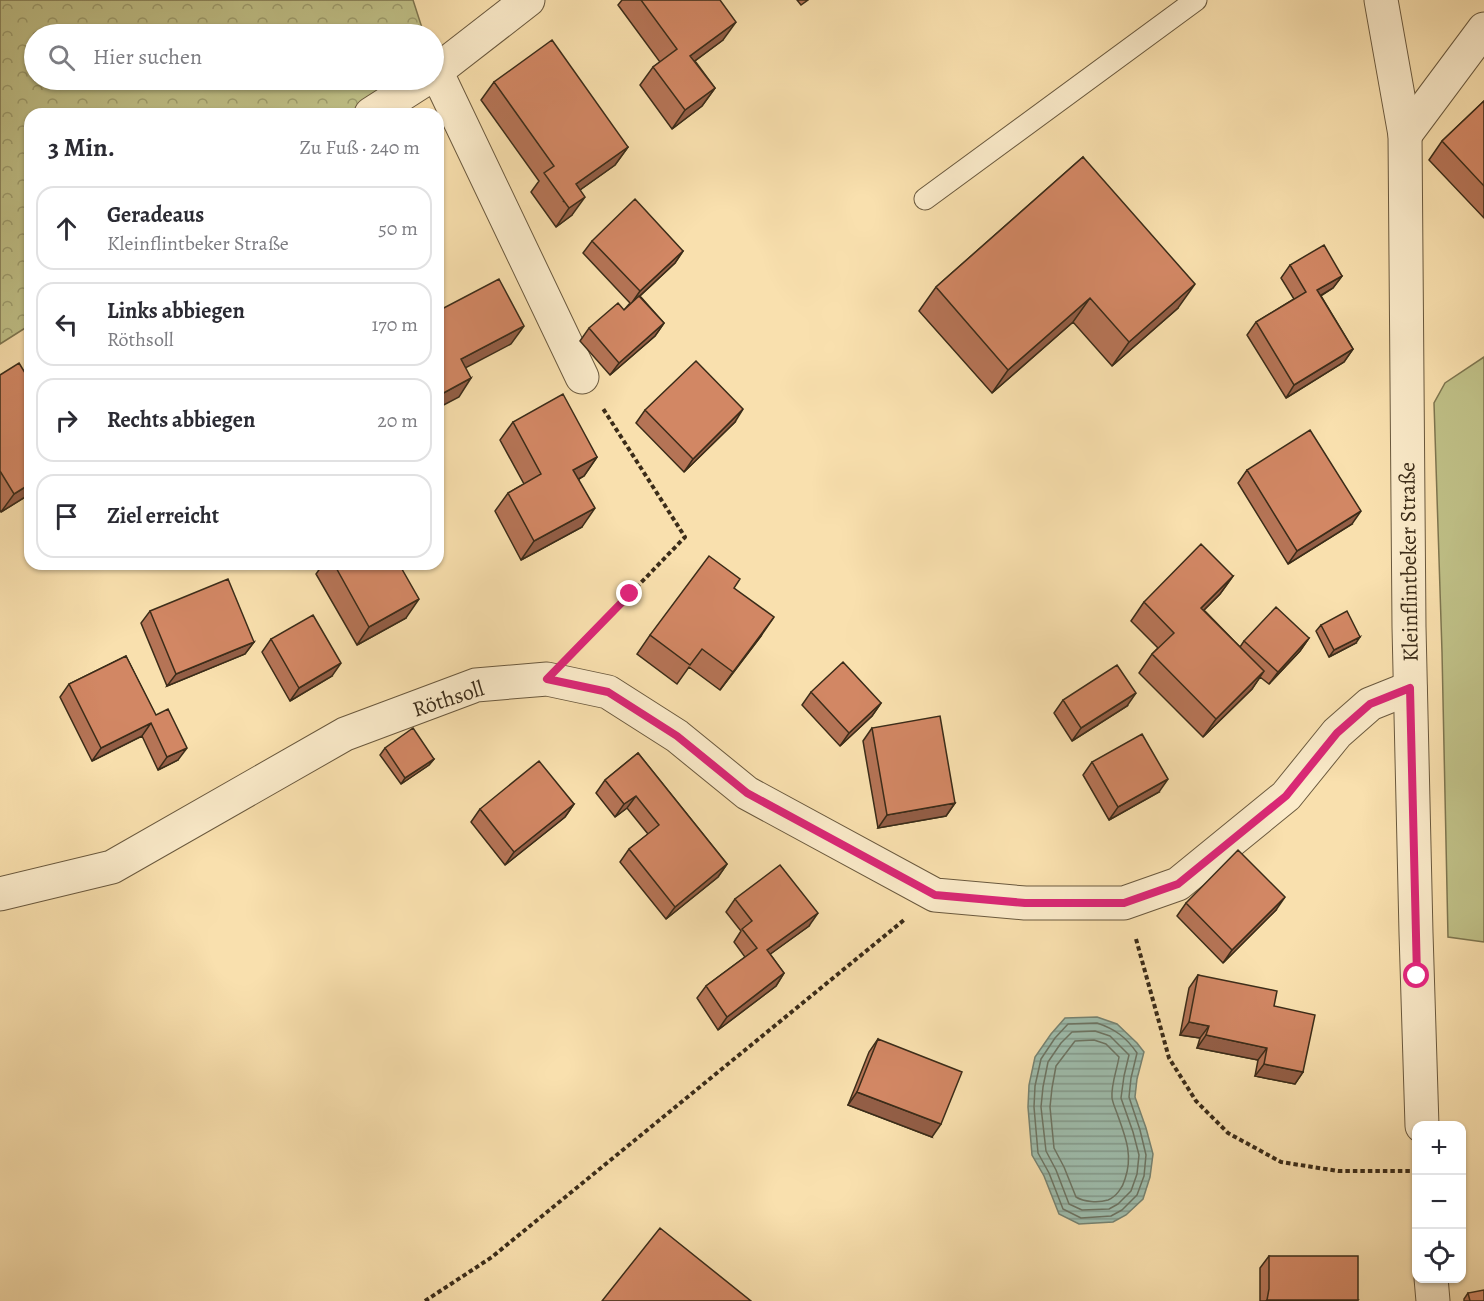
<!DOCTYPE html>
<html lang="de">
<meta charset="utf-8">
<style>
body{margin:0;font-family:Alegreya,serif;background:#f7f7f7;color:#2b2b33}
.controls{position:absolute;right:18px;bottom:18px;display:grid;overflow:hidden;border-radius:12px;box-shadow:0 2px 4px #0004}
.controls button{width:54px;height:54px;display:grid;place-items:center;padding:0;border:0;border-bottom:2px solid #e1e1e2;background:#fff;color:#2b2b33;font:30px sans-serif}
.stop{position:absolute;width:18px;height:18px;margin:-14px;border:4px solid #db2777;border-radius:50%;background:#fff}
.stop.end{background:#db2777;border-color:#fff;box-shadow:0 2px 6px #0008}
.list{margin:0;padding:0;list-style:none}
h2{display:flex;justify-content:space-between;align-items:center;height:78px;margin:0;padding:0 24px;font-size:26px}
h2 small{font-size:20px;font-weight:400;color:#7c7c81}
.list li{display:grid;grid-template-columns:39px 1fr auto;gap:18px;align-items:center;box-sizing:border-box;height:84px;margin:0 12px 12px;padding:0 12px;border:2px solid #e1e1e2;border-radius:18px}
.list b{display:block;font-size:22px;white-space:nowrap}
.list p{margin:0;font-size:20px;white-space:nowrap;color:#7c7c81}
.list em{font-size:20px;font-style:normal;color:#7c7c81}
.icon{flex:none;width:33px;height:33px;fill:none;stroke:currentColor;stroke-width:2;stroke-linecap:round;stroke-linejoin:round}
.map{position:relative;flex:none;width:1484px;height:1301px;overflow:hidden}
.search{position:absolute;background:#fff;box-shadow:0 2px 4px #0004;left:24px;top:24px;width:420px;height:66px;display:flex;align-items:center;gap:15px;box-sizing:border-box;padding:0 21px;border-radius:33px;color:#7c7c81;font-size:22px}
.panel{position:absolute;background:#fff;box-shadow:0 2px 4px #0004;left:24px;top:108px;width:420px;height:462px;border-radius:18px}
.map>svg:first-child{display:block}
.green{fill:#c0c188;stroke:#7e7650;stroke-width:1.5}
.forest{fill:url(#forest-crowns);stroke:#7e7650;stroke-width:1.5}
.water{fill:url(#water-rules);stroke:#768372;stroke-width:1.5}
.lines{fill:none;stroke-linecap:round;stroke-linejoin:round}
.shore{stroke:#6c7463;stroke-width:1.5}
.service-casing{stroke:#6a593e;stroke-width:23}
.minor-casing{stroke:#6a593e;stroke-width:35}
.tertiary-casing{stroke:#6a593e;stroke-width:35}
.path{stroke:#3b2c19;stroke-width:4;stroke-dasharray:4.5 3;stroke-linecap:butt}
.service{stroke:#fbebca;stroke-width:21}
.minor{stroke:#fbebca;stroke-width:33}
.tertiary{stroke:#fbebca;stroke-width:33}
.wall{fill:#b57456;stroke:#3b2c19;stroke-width:1.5}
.shaded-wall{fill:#935e46;stroke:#3b2c19;stroke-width:1.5}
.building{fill:#d28764;stroke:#3b2c19;stroke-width:1.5}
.route{stroke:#db2777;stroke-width:8}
.labels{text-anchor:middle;stroke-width:5;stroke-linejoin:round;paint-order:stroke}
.street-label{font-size:22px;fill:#3b2c19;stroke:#fbebca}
</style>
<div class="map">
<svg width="1484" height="1301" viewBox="0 0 1484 1301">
<defs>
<pattern id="forest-crowns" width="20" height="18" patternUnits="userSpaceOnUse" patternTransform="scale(1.5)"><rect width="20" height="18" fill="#c0c188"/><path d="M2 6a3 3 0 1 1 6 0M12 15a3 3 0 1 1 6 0" fill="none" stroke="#9d9d6e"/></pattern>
<pattern id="water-rules" width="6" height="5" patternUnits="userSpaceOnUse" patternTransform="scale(1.5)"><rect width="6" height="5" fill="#9ebdad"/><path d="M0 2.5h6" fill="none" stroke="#829a8c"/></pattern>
</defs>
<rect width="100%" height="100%" fill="#f9e0ae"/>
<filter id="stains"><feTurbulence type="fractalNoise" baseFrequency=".00333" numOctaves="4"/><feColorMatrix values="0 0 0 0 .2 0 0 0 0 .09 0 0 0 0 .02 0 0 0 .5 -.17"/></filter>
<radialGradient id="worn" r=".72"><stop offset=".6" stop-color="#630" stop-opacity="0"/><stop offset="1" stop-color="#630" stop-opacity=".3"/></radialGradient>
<path class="green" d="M 1484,357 L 1484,942 L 1448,937 L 1442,652 L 1434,403 L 1445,383 Z"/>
<path class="forest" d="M 0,0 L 413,0 L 424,34 L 34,34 L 34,80 L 423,80 L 367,114 L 30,114 L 30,325 L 0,344 Z"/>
<path class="water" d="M 1097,1017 L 1117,1024 L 1137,1043 L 1144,1052 L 1137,1079 L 1135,1097 L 1146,1128 L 1153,1154 L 1150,1177 L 1143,1199 L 1126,1215 L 1113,1222 L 1079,1224 L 1059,1214 L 1044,1176 L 1032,1155 L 1028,1107 L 1029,1085 L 1035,1057 L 1051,1034 L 1065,1018 Z"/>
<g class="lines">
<path class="shore" d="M 1097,1023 C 1115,1029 1126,1037 1137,1053 L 1131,1078 L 1129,1097 L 1140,1130 L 1146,1155 L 1144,1176 L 1137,1195 L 1122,1210 L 1111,1216 L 1081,1218 L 1063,1209 L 1049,1173 L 1038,1153 L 1034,1107 L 1035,1086 L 1041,1059 L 1055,1038 L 1068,1024 Z
M 1095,1031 L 1110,1036 L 1129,1055 L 1124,1076 L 1121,1098 L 1133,1132 L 1139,1155 L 1137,1174 L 1131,1191 L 1118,1204 L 1109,1209 L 1082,1210 L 1069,1204 L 1056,1170 L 1046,1151 L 1041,1107 L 1043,1087 L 1048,1062 L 1061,1043 L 1072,1032 Z
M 1094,1040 L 1106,1044 L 1119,1057 C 1117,1070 1111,1084 1112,1098 C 1113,1104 1116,1110 1118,1116 C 1126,1138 1133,1156 1125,1179 C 1123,1187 1116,1197 1108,1200 C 1098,1203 1084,1202 1076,1197 L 1064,1167 L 1054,1148 L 1050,1107 L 1052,1088 L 1056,1066 L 1075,1041 Z"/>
<defs>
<path id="service" d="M 925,199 L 1196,0"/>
<path id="minor" d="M 436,71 L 582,377
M 434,73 L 528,0
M 371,114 L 424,80
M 1405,135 L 1484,29
M 0,894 L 112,867 L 345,734 L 476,685 L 547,679 L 608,692 L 677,736 L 747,793 L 935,895 L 1025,903 L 1124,903 L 1178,884 L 1286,796 L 1337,733 L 1370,704 L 1410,688"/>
<path id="tertiary" d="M 1381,0 L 1405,135 L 1409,627 L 1416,933 L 1422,1126
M 1431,1278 L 1433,1301"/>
</defs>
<use href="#service" class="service-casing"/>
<use href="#minor" class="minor-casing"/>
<use href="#tertiary" class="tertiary-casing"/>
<path class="path" d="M 579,647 L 685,537 L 602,407
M 1136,939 L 1169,1058 L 1196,1101 L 1228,1133 L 1281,1162 L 1338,1171 L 1416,1171
M 425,1301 L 492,1257 L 904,920"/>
<use href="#service" class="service"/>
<use href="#minor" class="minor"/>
<use href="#tertiary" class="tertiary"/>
</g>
<path class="wall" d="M 622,0 L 720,0 L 723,40 L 695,61 L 715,88 L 702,106 L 672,129 L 640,85 L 653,67 L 660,62 L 618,5 Z
M 797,0 L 808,0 L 801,5 Z
M 494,82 L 628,147 L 615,165 L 580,190 L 572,215 L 556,227 L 531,192 L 539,181 L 481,100 Z
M 1484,101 L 1484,218 L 1429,160 L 1442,141 Z
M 1083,157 L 1178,308 L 1112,366 L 1073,322 L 992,393 L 919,311 L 936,287 Z
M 592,241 L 683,251 L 675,263 L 640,296 L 664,323 L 655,336 L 610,375 L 580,341 L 589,328 L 624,310 L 630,303 L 583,253 Z
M 1290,265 L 1342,276 L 1333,288 L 1321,296 L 1353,349 L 1344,362 L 1286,398 L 1247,335 L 1256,322 L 1294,299 L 1281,278 Z
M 30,321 L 30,336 L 25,328 Z
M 0,375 L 30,494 L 1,512 L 0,510 Z
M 645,410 L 735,422 L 684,472 L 636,423 Z
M 513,422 L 597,457 L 584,476 L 579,479 L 582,527 L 521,560 L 495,511 L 508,493 L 524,484 L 500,440 Z
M 1247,470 L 1352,524 L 1288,564 L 1238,483 Z
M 323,564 L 406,564 L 401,567 L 406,618 L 357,645 L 316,574 Z
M 1233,576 L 1220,594 L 1204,610 L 1240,647 L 1244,641 L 1309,638 L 1300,651 L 1269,684 L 1260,677 L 1252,689 L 1203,737 L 1139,673 L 1152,654 L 1158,648 L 1131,621 L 1144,602 Z
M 734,588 L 761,636 L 720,690 L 689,667 L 677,684 L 637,654 L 650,635 Z
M 150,611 L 254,642 L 245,654 L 167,686 L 141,623 Z
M 1321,625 L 1356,643 L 1329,657 L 1316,631 Z
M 271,639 L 332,676 L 290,701 L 262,652 Z
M 126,656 L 178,760 L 158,770 L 142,736 L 92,761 L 60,697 L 69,684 Z
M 811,692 L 881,703 L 872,716 L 840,746 L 802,705 Z
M 1063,700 L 1127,706 L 1072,741 L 1054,713 Z
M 872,728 L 955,803 L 946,816 L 878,828 L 863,741 Z
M 385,748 L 434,759 L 429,765 L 401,784 L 380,755 Z
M 638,753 L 727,864 L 718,877 L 666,919 L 620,862 L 629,849 L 648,834 L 627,808 L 615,817 L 596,793 L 605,780 Z
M 1092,762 L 1159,792 L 1109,820 L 1083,775 Z
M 574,804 L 565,817 L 505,865 L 471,822 L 480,809 Z
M 735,899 L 809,926 L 770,954 L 784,973 L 776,986 L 718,1030 L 697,998 L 706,986 L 745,957 L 734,942 L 741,931 L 726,912 Z
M 1186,903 L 1276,910 L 1223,963 L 1177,916 Z
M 1198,975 L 1274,1006 L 1303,1072 L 1295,1084 L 1255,1076 L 1258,1060 L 1197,1048 L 1200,1038 L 1180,1035 L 1189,988 Z
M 878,1039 L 932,1137 L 848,1105 L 869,1052 Z
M 1269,1256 L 1357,1301 L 1260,1301 L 1260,1268 Z
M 1468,1293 L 1484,1301 L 1464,1301 L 1464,1299 Z"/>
<path class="shaded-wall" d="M 736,22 L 723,40 L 677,74 L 690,56 Z
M 715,88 L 702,106 L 672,129 L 685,110 Z
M 628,147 L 615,165 L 563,202 L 576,184 Z
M 585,197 L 572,215 L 556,227 L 569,208 Z
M 683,251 L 675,263 L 631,304 L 640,291 Z
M 1342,276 L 1333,288 L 1308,303 L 1317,290 Z
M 1195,284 L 1178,308 L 1112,366 L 1129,342 Z
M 1090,298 L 1073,322 L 992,393 L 1008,370 Z
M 664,323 L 655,336 L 610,375 L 619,363 Z
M 524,326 L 511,344 L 448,377 L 461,359 Z
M 1353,349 L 1344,362 L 1286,398 L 1294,385 Z
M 471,378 L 459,397 L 438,408 L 438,396 Z
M 743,409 L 735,422 L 684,472 L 693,459 Z
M 597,457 L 584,476 L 561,488 L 573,470 Z
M 30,484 L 30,494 L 1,512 L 14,494 Z
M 595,508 L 582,527 L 521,560 L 534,541 Z
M 1361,511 L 1352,524 L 1288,564 L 1297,551 Z
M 1233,576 L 1220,594 L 1188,626 L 1201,608 Z
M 419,599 L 406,618 L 357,645 L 369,627 Z
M 774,617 L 761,636 L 720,690 L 733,672 Z
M 1360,637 L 1356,643 L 1329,657 L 1334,650 Z
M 1309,638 L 1300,651 L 1269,684 L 1278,672 Z
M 254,642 L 245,654 L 167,686 L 176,674 Z
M 341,663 L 332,676 L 290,701 L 299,688 Z
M 1264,671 L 1252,689 L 1203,737 L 1216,719 Z
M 1136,693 L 1127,706 L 1072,741 L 1081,728 Z
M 881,703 L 872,716 L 840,746 L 849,733 Z
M 151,723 L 142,736 L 92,761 L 101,748 Z
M 187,748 L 178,760 L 158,770 L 167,757 Z
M 434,759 L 429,765 L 401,784 L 405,778 Z
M 1168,779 L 1159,792 L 1109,820 L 1118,807 Z
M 636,796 L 627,808 L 615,817 L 624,804 Z
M 955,803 L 946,816 L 878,828 L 887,815 Z
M 574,804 L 565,817 L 505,865 L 514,852 Z
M 727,864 L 718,877 L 666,919 L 675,907 Z
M 1285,897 L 1276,910 L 1223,963 L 1232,950 Z
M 818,913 L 809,926 L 758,963 L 767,950 Z
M 784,973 L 776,986 L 718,1030 L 727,1017 Z
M 1189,1022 L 1209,1026 L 1200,1038 L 1180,1035 Z
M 1206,1035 L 1267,1048 L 1258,1060 L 1197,1048 Z
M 1264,1064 L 1303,1072 L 1295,1084 L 1255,1076 Z
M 857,1092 L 941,1124 L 932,1137 L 848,1105 Z
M 1267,1300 L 1358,1300 L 1357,1301 L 1266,1301 Z"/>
<path class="building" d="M 641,0 L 720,0 L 736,22 L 690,56 L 715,88 L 685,110 L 653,67 L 677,49 Z
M 552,40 L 628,147 L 576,184 L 585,197 L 569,208 L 544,173 L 554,166 L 494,82 Z
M 1484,101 L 1484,186 L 1442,141 Z
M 1083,157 L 1195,284 L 1129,342 L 1090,298 L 1008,370 L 936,287 Z
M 635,199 L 683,251 L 640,291 L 592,241 Z
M 1324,245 L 1342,276 L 1317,290 L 1353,349 L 1294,385 L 1256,322 L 1306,292 L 1290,265 Z
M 499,279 L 524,326 L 461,359 L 471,378 L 438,396 L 438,311 Z
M 639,296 L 664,323 L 619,363 L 589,328 L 618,303 L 624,310 Z
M 696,361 L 743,409 L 693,459 L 645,410 Z
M 19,363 L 30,381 L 30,484 L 14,494 L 0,471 L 0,375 Z
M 563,394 L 597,457 L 573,470 L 595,508 L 534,541 L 508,493 L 541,474 L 513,422 Z
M 1310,430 L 1361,511 L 1297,551 L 1247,470 Z
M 1201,544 L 1233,576 L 1201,608 L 1264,671 L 1216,719 L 1152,654 L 1174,633 L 1144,602 Z
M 709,556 L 740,579 L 734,588 L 774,617 L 733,672 L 702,649 L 690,665 L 650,635 Z
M 334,564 L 399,564 L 419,599 L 369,627 Z
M 228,579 L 254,642 L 176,674 L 150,611 Z
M 1276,607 L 1309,638 L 1278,672 L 1244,641 Z
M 1347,611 L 1360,637 L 1334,650 L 1321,625 Z
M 313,615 L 341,663 L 299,688 L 271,639 Z
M 126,656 L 156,715 L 168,709 L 187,748 L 167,757 L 151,723 L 101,748 L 69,684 Z
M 843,662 L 881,703 L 849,733 L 811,692 Z
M 1117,665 L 1136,693 L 1081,728 L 1063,700 Z
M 940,716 L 955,803 L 887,815 L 872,728 Z
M 413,728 L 434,759 L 405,778 L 385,748 Z
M 1142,734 L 1168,779 L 1118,807 L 1092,762 Z
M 638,753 L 727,864 L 675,907 L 629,849 L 659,825 L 636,796 L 624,804 L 605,780 Z
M 539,761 L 574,804 L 514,852 L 480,809 Z
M 1238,850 L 1285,897 L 1232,950 L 1186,903 Z
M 780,865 L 818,913 L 767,950 L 784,973 L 727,1017 L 706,986 L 757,948 L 742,929 L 752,921 L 735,899 Z
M 1198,975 L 1277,991 L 1274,1006 L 1315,1015 L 1303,1072 L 1264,1064 L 1267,1048 L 1206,1035 L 1209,1026 L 1189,1022 Z
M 878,1039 L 962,1072 L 941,1124 L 857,1092 Z
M 660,1228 L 751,1301 L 602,1301 Z
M 1269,1256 L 1358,1256 L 1358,1300 L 1267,1300 L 1269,1289 Z
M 1484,1290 L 1484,1301 L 1470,1301 L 1468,1293 Z"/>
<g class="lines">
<path class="route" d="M 630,594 L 547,679 L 608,692 L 677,736 L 747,793 L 935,895 L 1025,903 L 1124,903 L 1178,884 L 1286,796 L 1337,733 L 1370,704 L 1410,688 L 1417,976"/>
</g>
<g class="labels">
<g class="street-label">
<text transform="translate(1408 562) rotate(-91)" y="8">Kleinflintbeker Straße</text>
<text transform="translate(448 698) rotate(-18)" y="8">Röthsoll</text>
</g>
</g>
<rect width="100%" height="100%" filter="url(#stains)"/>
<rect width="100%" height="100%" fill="url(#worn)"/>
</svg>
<div class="controls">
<button>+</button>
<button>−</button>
<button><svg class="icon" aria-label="locate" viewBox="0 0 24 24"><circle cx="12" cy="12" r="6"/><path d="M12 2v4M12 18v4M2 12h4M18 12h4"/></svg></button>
</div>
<div class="stop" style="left:1417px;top:976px"></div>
<div class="stop end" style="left:630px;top:594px"></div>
<div class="search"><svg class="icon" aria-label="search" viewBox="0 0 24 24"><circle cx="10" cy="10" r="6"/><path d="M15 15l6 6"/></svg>Hier suchen</div>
<section class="panel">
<h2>3 Min.<small>Zu Fuß · 240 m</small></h2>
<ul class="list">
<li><svg class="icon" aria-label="ahead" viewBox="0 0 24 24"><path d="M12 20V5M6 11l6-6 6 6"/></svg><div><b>Geradeaus</b><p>Kleinflintbeker Straße</p></div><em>50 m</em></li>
<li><svg class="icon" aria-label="left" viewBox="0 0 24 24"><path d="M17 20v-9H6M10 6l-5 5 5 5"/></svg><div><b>Links abbiegen</b><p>Röthsoll</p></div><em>170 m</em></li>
<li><svg class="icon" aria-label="right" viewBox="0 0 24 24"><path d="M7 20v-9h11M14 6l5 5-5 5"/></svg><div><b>Rechts abbiegen</b></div><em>20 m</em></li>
<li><svg class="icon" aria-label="arrive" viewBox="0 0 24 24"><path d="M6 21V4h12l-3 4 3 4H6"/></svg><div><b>Ziel erreicht</b></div></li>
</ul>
</section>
</div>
